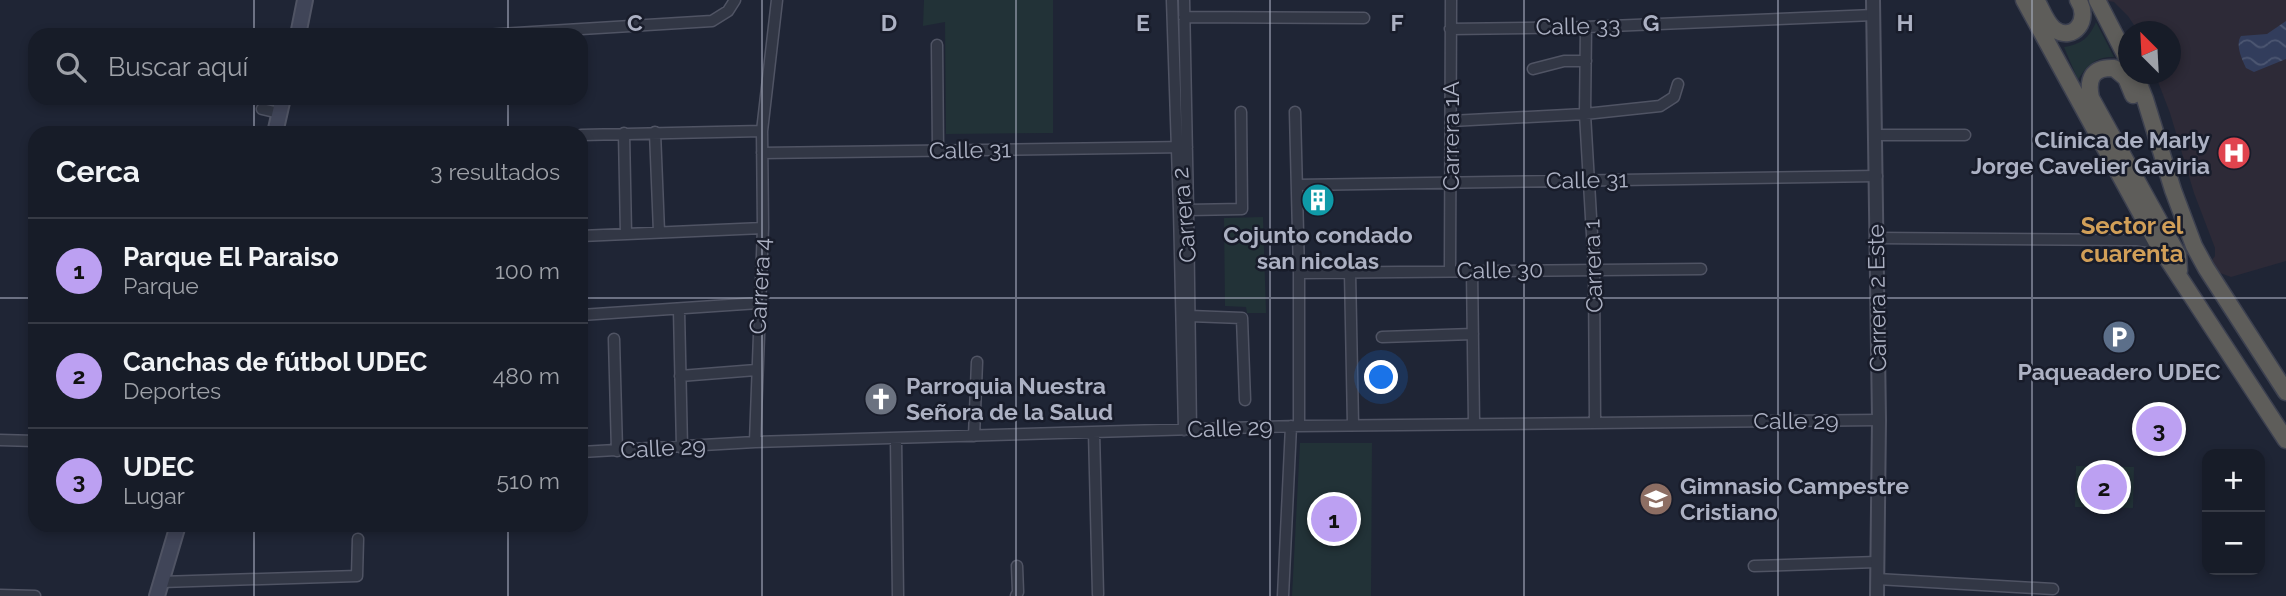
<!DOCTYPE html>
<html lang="es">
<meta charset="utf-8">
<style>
body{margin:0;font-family:Raleway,sans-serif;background:#202530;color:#f1f3f6}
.controls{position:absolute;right:21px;bottom:21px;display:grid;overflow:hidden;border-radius:14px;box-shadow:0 4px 10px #0003}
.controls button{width:63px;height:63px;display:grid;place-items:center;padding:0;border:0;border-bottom:2px solid #363a45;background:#171c28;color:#f1f3f6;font:35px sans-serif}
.compass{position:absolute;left:2118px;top:21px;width:63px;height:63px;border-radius:50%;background:#171c28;box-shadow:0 4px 10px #0003;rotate:336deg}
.you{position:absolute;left:1382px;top:378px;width:24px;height:24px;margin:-18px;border:5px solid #fff;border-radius:50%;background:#1a73e8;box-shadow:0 0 0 10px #1a73e833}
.badge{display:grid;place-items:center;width:46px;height:46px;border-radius:50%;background:#bca0f2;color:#111;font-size:23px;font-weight:700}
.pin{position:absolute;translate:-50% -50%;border:4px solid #fff;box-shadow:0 2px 7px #0006}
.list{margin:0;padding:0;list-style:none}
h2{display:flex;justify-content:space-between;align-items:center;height:91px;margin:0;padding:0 28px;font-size:30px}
h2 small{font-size:23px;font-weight:400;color:#9ea1a8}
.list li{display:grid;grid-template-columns:46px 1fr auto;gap:21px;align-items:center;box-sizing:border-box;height:105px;padding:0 28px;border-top:2px solid #363a45}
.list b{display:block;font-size:26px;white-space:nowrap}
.list p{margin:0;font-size:23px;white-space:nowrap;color:#9ea1a8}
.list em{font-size:23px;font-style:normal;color:#9ea1a8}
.icon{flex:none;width:38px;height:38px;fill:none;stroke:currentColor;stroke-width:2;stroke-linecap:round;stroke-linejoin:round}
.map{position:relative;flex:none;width:2286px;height:596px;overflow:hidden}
.search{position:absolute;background:#171c28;box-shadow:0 4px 10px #0003;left:28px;top:28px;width:560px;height:77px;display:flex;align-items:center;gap:18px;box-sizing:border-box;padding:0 24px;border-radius:21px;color:#9ea1a8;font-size:26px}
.panel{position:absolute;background:#171c28;box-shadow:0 4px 10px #0003;left:28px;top:126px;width:560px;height:406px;border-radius:21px}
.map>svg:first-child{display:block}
.medical{fill:#2d2a37}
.green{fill:#223237}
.water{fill:url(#water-waves)}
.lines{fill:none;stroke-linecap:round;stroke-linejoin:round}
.minor-casing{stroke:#505464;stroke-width:13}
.tertiary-casing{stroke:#505464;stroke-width:16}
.secondary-casing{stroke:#505464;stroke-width:18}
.trunk-casing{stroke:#3d4150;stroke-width:19}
.minor{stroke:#323745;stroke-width:10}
.tertiary{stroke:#323745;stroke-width:12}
.secondary{stroke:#404558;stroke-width:14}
.trunk{stroke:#5e5d5a;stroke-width:16}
.grid{fill:none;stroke:#acb1c3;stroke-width:2;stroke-opacity:0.55}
.labels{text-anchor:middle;stroke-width:5;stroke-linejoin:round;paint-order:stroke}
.street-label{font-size:23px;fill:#acb1c3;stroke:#181c2a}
.poi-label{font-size:23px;font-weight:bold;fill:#acb1c3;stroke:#181c2a}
.neighbourhood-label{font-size:24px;font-weight:bold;fill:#d19f58;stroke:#181c2a}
.grid-label{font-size:23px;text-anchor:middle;font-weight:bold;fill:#acb1c3;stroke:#181c2a;stroke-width:5;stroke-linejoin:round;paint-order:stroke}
</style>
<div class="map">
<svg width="2286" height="596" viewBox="0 0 2286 596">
<defs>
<pattern id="water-waves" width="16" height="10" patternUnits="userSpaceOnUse" patternTransform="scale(1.75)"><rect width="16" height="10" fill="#323d5c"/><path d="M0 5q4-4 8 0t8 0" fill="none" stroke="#4d5772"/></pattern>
</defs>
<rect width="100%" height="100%" fill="#1f2535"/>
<path class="medical" d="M 2103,0 L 2286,0 L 2286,261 L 2231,277 L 2206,268 L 2215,256 L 2215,248 L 2194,193 L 2170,113 L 2155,74 L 2170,74 L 2170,32 L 2138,31 L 2128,16 L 2114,2 Z"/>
<path class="green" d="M 924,0 L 1053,0 L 1053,133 L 946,134 L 945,22 L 923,26 Z
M 2096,22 L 2114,57 C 2096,56 2086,66 2078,80 L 2064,47 C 2082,44 2089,38 2096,22 Z
M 1263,217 L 1266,313 L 1247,313 L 1246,307 L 1225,306 L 1224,218 Z
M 1300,443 L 1372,443 L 1371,596 L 1292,596 Z
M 2076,466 L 2134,467 L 2133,508 L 2075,507 Z"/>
<path class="water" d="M 2286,21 L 2286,59 L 2254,72 L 2246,68 C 2242,59 2235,45 2241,36 L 2267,34 Z"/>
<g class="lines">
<defs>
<path id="minor" d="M 1172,0 L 1179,209 L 1188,210 L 1191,430
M 1184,0 L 1188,210 L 1242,209 L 1241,112
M 1184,17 L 1364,18
M 1586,27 L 1585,114 L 1594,269 L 1595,422
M 1450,29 L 1586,27 L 1874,15
M 484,35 L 712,21 L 728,11 L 735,0
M 937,45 L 938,150
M 1533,69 L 1564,61 L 1586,61
M 262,109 L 279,113
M 1295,112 L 1299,273 L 1299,426
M 1451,121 L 1585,114 L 1660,106 L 1674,97 L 1678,84
M 655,132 L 659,232
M 624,133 L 626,234
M 581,135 L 762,131
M 1876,135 L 1965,135
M 762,153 L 1187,147
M 1297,185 L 1877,176
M 1179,209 L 1184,430
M 581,236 L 763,228
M 1876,238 L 2137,240 L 2157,243
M 1450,271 L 1451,0
M 1472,271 L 1474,423
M 1350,272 L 1353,425
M 1299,273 L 1701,269
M 679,310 L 682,448
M 581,315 L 759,303
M 1190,316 L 1242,318 L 1245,400
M 1382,337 L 1473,334
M 614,339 L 617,451
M 680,376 L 756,370
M 1094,432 L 1098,594
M 974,436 L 977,362
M 896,439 L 898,596
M 0,440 L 35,441
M 755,442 L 763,228 L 762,131 L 777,0
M 581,452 L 755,442 L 1299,426 L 1879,420
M 1754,566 L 1877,562
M 1877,579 L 2053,589
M 161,582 L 357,576 L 358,539
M 0,595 L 35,596
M 1016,596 L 1018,592 L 1017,566
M 1283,596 L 1291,426"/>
<path id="tertiary" d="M 1873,0 L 1879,420 L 1877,596"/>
<path id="secondary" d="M 298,35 L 305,0
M 275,133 L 283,98
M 157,596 L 178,525"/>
<path id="trunk" d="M 2024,0 L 2157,243 L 2286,440
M 2097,0 L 2128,60
M 2039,5 C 2043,13 2047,23 2054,29 C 2074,43 2091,19 2078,0
M 2135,74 L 2145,99 L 2173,190 L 2194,246 L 2206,268 L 2286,392
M 2133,95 L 2126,78 L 2114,68 C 2092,67 2087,79 2091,98 L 2178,255 L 2179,271"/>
</defs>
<use href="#minor" class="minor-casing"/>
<use href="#tertiary" class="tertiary-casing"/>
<use href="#secondary" class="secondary-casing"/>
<use href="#trunk" class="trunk-casing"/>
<use href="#minor" class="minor"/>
<use href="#tertiary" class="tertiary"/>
<use href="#secondary" class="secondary"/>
<use href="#trunk" class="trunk"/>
</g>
<path class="grid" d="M 254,0 L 254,35M 508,0 L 508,35M 762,0 L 762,596M 1016,0 L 1016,596M 1270,0 L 1270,596M 1524,0 L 1524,596M 1778,0 L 1778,596M 2032,0 L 2032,596M 254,98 L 254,133M 508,98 L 508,133M 0,298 L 35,298M 581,298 L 2286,298M 254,525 L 254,596M 508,525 L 508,596"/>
<defs>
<symbol id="hospital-disc" viewBox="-11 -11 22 22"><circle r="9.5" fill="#e0444e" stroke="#181c2a"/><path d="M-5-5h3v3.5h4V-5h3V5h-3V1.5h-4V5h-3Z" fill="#fff"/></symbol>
<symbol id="building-disc" viewBox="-11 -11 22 22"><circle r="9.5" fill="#0f9aa8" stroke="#181c2a"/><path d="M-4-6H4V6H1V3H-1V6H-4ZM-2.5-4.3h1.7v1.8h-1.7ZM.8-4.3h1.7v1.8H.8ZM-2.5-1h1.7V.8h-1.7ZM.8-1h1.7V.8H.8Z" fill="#fff"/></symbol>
<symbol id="parking-disc" viewBox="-11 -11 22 22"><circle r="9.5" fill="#5c6f8a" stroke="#181c2a"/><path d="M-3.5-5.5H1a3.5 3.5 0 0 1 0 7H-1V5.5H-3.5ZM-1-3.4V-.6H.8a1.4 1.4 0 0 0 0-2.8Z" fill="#fff"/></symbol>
<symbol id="church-disc" viewBox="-11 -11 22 22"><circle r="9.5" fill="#6b7280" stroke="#181c2a"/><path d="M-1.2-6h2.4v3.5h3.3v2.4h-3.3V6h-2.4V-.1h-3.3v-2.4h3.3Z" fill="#fff"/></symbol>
<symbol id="school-disc" viewBox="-11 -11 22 22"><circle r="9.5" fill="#8d6e63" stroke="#181c2a"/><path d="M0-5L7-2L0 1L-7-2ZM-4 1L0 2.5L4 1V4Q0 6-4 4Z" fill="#fff"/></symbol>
</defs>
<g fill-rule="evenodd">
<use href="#hospital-disc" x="2215" y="134" width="38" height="38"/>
<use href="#building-disc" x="1299" y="181" width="38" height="38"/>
<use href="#parking-disc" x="2100" y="318" width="38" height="38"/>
<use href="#church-disc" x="862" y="380" width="38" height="38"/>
<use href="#school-disc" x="1637" y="480" width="38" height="38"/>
</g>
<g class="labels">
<g class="street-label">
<text transform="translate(1578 26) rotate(-1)" y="8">Calle 33</text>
<text transform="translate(1451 136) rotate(-90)" y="8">Carrera 1A</text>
<text transform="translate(970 150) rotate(-1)" y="8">Calle 31</text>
<text transform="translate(1587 180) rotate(-1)" y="8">Calle 31</text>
<text transform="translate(1184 215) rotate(-95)" y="8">Carrera 2</text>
<text transform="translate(1593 266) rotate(-92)" y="8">Carrera 1</text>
<text transform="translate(1500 270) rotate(-1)" y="8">Calle 30</text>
<text transform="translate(760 286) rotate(-87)" y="8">Carrera 4</text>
<text transform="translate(1877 298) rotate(-91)" y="8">Carrera 2 Este</text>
<text x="1796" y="429">Calle 29</text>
<text transform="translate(1230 428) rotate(-2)" y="8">Calle 29</text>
<text transform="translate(663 448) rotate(-3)" y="8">Calle 29</text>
</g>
<g class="poi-label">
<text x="2210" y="148" text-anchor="end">Clínica de Marly<tspan x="2210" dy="26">Jorge Cavelier Gaviria</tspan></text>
<text x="1318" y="243">Cojunto condado<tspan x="1318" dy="26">san nicolas</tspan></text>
<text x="2119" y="380">Paqueadero UDEC</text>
<text x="906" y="394" text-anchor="start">Parroquia Nuestra<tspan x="906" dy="26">Señora de la Salud</tspan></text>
<text x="1680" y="494" text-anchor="start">Gimnasio Campestre<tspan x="1680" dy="26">Cristiano</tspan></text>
</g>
<g class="neighbourhood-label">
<text x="2132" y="234">Sector el<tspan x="2132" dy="28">cuarenta</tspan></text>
</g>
</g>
<g class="grid-label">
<text x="635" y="31">C</text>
<text x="889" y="31">D</text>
<text x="1143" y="31">E</text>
<text x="1397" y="31">F</text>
<text x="1651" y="31">G</text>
<text x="1905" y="31">H</text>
</g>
</svg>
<div class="controls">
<button>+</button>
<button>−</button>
</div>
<svg class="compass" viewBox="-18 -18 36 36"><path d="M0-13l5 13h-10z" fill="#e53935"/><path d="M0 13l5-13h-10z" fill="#9ea1a8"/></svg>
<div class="you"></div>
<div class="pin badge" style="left:1334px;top:519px">1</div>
<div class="pin badge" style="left:2104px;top:487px">2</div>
<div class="pin badge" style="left:2159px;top:429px">3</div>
<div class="search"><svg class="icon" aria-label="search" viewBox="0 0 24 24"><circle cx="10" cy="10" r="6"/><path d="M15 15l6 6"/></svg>Buscar aquí</div>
<section class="panel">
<h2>Cerca<small>3 resultados</small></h2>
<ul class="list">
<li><span class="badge">1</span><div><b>Parque El Paraiso</b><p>Parque</p></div><em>100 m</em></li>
<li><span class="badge">2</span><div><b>Canchas de fútbol UDEC</b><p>Deportes</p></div><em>480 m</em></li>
<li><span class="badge">3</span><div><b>UDEC</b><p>Lugar</p></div><em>510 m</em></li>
</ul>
</section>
</div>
